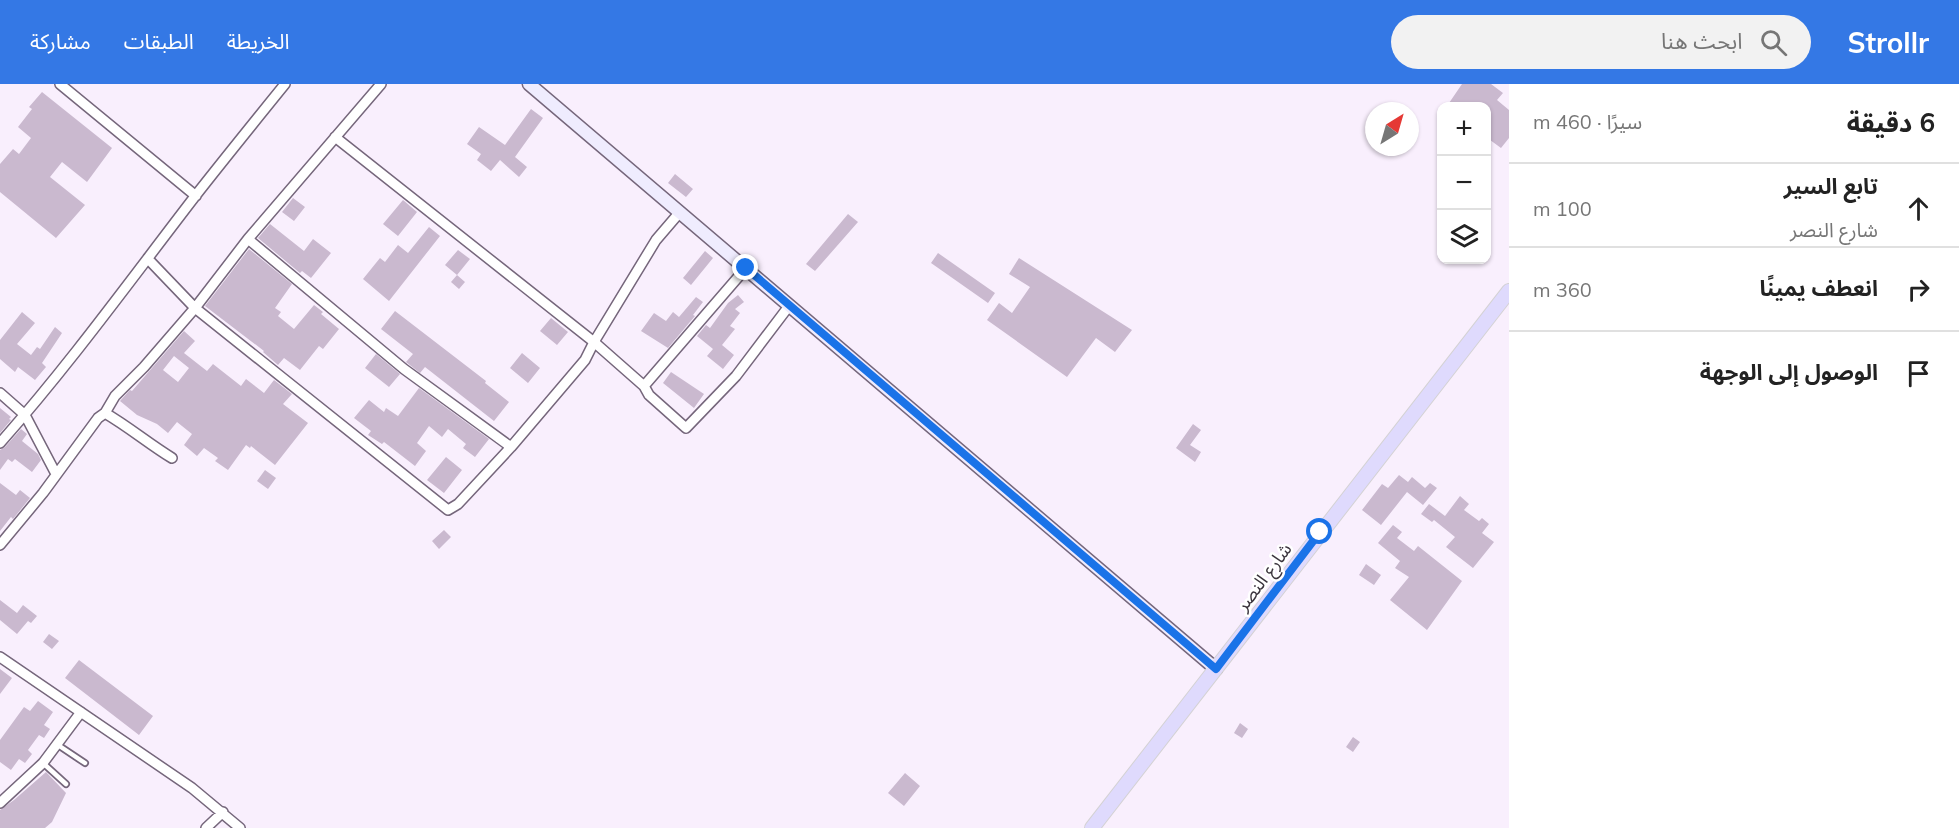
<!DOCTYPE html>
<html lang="ar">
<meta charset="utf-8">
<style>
body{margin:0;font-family:Mulish,"Noto Sans Arabic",sans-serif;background:#f2f2f2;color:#222;direction:rtl}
.controls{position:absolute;right:18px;top:18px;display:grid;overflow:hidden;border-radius:12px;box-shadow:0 2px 4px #0004}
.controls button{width:54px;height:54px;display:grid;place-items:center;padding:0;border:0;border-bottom:2px solid #e0e0e0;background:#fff;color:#222;font:30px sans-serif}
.compass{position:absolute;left:1365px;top:18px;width:54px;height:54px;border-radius:50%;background:#fff;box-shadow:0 2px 4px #0004;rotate:37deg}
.stop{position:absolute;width:18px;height:18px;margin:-14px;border:4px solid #1a73e8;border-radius:50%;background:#fff}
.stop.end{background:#1a73e8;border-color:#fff;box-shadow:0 2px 6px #0008}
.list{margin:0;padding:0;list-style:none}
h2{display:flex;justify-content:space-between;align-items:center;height:78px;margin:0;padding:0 24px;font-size:26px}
h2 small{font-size:20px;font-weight:400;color:#767676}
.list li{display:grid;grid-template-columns:39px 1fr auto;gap:18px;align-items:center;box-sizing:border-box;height:84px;padding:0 24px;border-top:2px solid #e0e0e0}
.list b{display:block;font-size:22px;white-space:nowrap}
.list p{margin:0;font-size:20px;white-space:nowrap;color:#767676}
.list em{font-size:20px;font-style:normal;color:#767676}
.icon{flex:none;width:33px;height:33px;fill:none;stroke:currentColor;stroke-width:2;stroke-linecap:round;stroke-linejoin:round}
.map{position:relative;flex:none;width:1509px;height:744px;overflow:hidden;direction:ltr}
header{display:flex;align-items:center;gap:36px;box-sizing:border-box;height:84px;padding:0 30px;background:#3478e5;color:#fff}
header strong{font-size:28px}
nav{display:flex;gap:33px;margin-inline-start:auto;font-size:21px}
.search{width:420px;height:54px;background:#f2f2f2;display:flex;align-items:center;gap:15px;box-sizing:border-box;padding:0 21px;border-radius:33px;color:#767676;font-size:22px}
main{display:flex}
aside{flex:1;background:#fff}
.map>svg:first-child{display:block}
.building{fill:#cab9cf;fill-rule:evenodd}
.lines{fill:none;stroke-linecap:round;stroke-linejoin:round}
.lane-casing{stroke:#75667b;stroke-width:8}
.street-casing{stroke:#75667b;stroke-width:12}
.secondary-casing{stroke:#75667b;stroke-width:15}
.primary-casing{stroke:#d4d2d4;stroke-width:16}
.lane{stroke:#fff;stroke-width:4.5}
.street{stroke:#fff;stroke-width:9}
.secondary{stroke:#efecfe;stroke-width:12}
.primary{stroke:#dfdafd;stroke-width:14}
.route{stroke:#1a73e8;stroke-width:8}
.labels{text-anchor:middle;stroke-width:5;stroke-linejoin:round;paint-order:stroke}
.street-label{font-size:18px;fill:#3b343d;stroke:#fff}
</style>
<header>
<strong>Strollr</strong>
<div class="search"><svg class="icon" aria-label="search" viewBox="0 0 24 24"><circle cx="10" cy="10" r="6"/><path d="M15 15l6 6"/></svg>ابحث هنا</div>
<nav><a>الخريطة</a><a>الطبقات</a><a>مشاركة</a></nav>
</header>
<main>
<aside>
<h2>6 دقيقة<small>سيرًا · 460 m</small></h2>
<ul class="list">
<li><svg class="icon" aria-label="ahead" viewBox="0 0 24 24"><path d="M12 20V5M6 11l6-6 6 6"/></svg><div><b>تابع السير</b><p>شارع النصر</p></div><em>100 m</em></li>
<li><svg class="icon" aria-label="right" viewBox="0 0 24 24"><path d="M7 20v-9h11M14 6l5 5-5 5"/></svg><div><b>انعطف يمينًا</b></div><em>360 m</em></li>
<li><svg class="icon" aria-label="arrive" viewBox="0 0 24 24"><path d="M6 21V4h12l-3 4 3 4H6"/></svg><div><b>الوصول إلى الوجهة</b></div></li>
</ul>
</aside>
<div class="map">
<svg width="1509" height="744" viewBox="0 0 1509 744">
<rect width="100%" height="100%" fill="#f9effd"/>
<path class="building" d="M 1462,0 L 1491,0 L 1503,9 L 1497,16 L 1509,26 L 1509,54 L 1501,64 L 1486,53 L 1486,22 L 1447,22 Z
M 42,8 L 112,64 L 87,98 L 62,78 L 50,93 L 85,121 L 56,154 L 0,108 L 0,80 L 13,65 L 19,70 L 31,54 L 18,43 L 32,25 L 29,23 Z
M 531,25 L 543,34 L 515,73 L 527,83 L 519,93 L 500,76 L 491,87 L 477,76 L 481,70 L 467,60 L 479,43 L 505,61 Z
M 675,90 L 693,105 L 686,113 L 668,99 Z
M 293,114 L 305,123 L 294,137 L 282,128 Z
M 403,116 L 417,128 L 398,152 L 383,140 Z
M 848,130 L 858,138 L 815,187 L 806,180 Z
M 270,140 L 304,167 L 313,155 L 331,169 L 311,194 L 302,187 L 300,189 L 258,154 Z
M 429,143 L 440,152 L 389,217 L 363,195 L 380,174 L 385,178 L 398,161 L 408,169 Z
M 249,165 L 292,200 L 275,224 L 281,228 L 278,232 L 294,245 L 314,221 L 323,228 L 321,230 L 339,245 L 323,265 L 319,262 L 300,286 L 284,274 L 278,281 L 263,268 L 264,267 L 205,222 Z
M 458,166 L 470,175 L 457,191 L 465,198 L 459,205 L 451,198 L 457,191 L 445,181 Z
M 705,167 L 713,174 L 691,201 L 683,194 Z
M 938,169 L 995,209 L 988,219 L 931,179 Z
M 1019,174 L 1132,246 L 1115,268 L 1096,254 L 1067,293 L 987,236 L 999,219 L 1012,229 L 1030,203 L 1009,190 Z
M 738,211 L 744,218 L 735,225 L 740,229 L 730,242 L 735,245 L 722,261 L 734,271 L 723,285 L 707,272 L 713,265 L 697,252 L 706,241 L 710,244 L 728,219 Z
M 696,213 L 703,218 L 693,231 L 695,232 L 668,264 L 641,247 L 654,229 L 666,237 L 673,228 L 679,233 Z
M 395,227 L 486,297 L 485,299 L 509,318 L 494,337 L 425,283 L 420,289 L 406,278 L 413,270 L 381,245 Z
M 22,228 L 35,239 L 17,260 L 31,271 L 37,263 L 40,265 L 55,243 L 62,249 L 42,279 L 46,283 L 35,296 L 18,283 L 15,288 L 0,275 L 0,256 Z
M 551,234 L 568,248 L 557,261 L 540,247 Z
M 184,247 L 195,257 L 184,269 L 207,287 L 213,280 L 241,302 L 246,295 L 264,309 L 274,296 L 292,310 L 283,320 L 308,339 L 275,381 L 251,362 L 250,364 L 246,361 L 228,386 L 215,377 L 218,374 L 204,364 L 197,372 L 184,361 L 192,350 L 177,338 L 168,349 L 157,340 L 137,331 L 120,317 L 130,306 L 132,307 ZM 174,272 L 189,284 L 178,298 L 163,286 Z
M 522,269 L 540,284 L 528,299 L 510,284 Z
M 376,270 L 400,290 L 389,303 L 365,284 Z
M 671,288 L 704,310 L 694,324 L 663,299 Z
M 419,304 L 489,355 L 475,373 L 463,364 L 466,360 L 448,345 L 442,353 L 429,342 L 417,359 L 426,367 L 415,382 L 384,358 L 382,360 L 368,351 L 371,347 L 354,334 L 369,316 L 384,328 L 386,324 L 398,332 Z
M 0,324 L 11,333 L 9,335 L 11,336 L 0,349 Z
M 1193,340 L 1201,346 L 1190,361 L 1201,368 L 1195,378 L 1176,364 Z
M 21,345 L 27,350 L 22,357 L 38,370 L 41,376 L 32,388 L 15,375 L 12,378 L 8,375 L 0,386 L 0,366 L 5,363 Z
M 446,373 L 462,386 L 444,409 L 427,396 Z
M 265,386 L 276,394 L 268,405 L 257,397 Z
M 1399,391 L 1408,398 L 1412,393 L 1425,404 L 1430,399 L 1437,404 L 1423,421 L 1407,408 L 1381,441 L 1362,426 L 1382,400 L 1388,404 Z
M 0,399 L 16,411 L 20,406 L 30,414 L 13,435 L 11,433 L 0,447 Z
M 1460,412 L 1469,420 L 1464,426 L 1479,437 L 1482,434 L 1489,440 L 1482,449 L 1494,458 L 1473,484 L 1446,463 L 1455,453 L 1434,436 L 1432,438 L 1421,430 L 1429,420 L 1445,432 Z
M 1393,441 L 1402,448 L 1397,454 L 1414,467 L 1418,462 L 1462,497 L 1427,546 L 1390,516 L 1409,493 L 1395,484 L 1400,477 L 1378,459 Z
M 444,446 L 451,453 L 439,465 L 432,457 Z
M 1366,480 L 1381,491 L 1374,501 L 1359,491 Z
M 0,516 L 17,529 L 23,521 L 37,532 L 31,539 L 28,537 L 17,550 L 0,536 Z
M 49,550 L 59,557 L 52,565 L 43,558 Z
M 79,576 L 153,632 L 139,651 L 65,594 Z
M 0,585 L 12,594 L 0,610 Z
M 38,617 L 53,628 L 44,641 L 50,645 L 44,654 L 39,651 L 28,666 L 32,670 L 25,679 L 19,675 L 11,686 L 0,678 L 0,656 L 24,623 L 30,627 Z
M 1240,639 L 1248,645 L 1242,654 L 1234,649 Z
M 1353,653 L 1360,658 L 1353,668 L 1346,663 Z
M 46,688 L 66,709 L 52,738 L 45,744 L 0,744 L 0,726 L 14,716 Z
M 905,689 L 920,702 L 904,722 L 888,709 Z"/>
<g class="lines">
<defs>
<path id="lane" d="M 58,661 L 85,679
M 43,679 L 66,700"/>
<path id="street" d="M 60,0 L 196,112
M 335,53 L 594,258 L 656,156 L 680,128
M 149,176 L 195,224 L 448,426 L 458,420 L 511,363 L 404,285 L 248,155
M 644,302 L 746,184
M 0,309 L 25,331 L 56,390
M 105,329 C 129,343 149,360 172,374
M 0,359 C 70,280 132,194 196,111 C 225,74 255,37 285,0
M 511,363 L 585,276 L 594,258 L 644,302 L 649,311 L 686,344 L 736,292 L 789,222
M 0,461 L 43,409 L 98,334 L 105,329 L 115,312 L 144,283 L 195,224 L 248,155 L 381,0
M 0,573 L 192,704 L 240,744
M 0,719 L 43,679 L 81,628
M 206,744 L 223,728"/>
<path id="secondary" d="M 529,0 L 1216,585"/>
<path id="primary" d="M 1092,744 L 1509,207"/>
</defs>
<use href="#lane" class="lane-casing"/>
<use href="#street" class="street-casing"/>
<use href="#secondary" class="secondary-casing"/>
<use href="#primary" class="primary-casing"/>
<use href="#lane" class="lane"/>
<use href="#street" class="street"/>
<use href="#secondary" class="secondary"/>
<use href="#primary" class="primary"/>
</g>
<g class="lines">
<path class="route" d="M 746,184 L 1216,585 L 1320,448"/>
</g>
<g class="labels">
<g class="street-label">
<text transform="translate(1264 493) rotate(-53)" y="6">شارع النصر</text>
</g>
</g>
</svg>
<div class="controls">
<button>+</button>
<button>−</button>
<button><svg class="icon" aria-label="layers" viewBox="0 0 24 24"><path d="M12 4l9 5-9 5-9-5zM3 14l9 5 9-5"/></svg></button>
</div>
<svg class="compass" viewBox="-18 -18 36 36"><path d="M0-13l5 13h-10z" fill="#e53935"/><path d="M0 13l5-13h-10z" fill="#767676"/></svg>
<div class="stop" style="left:1320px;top:448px"></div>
<div class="stop end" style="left:746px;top:184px"></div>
</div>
</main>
